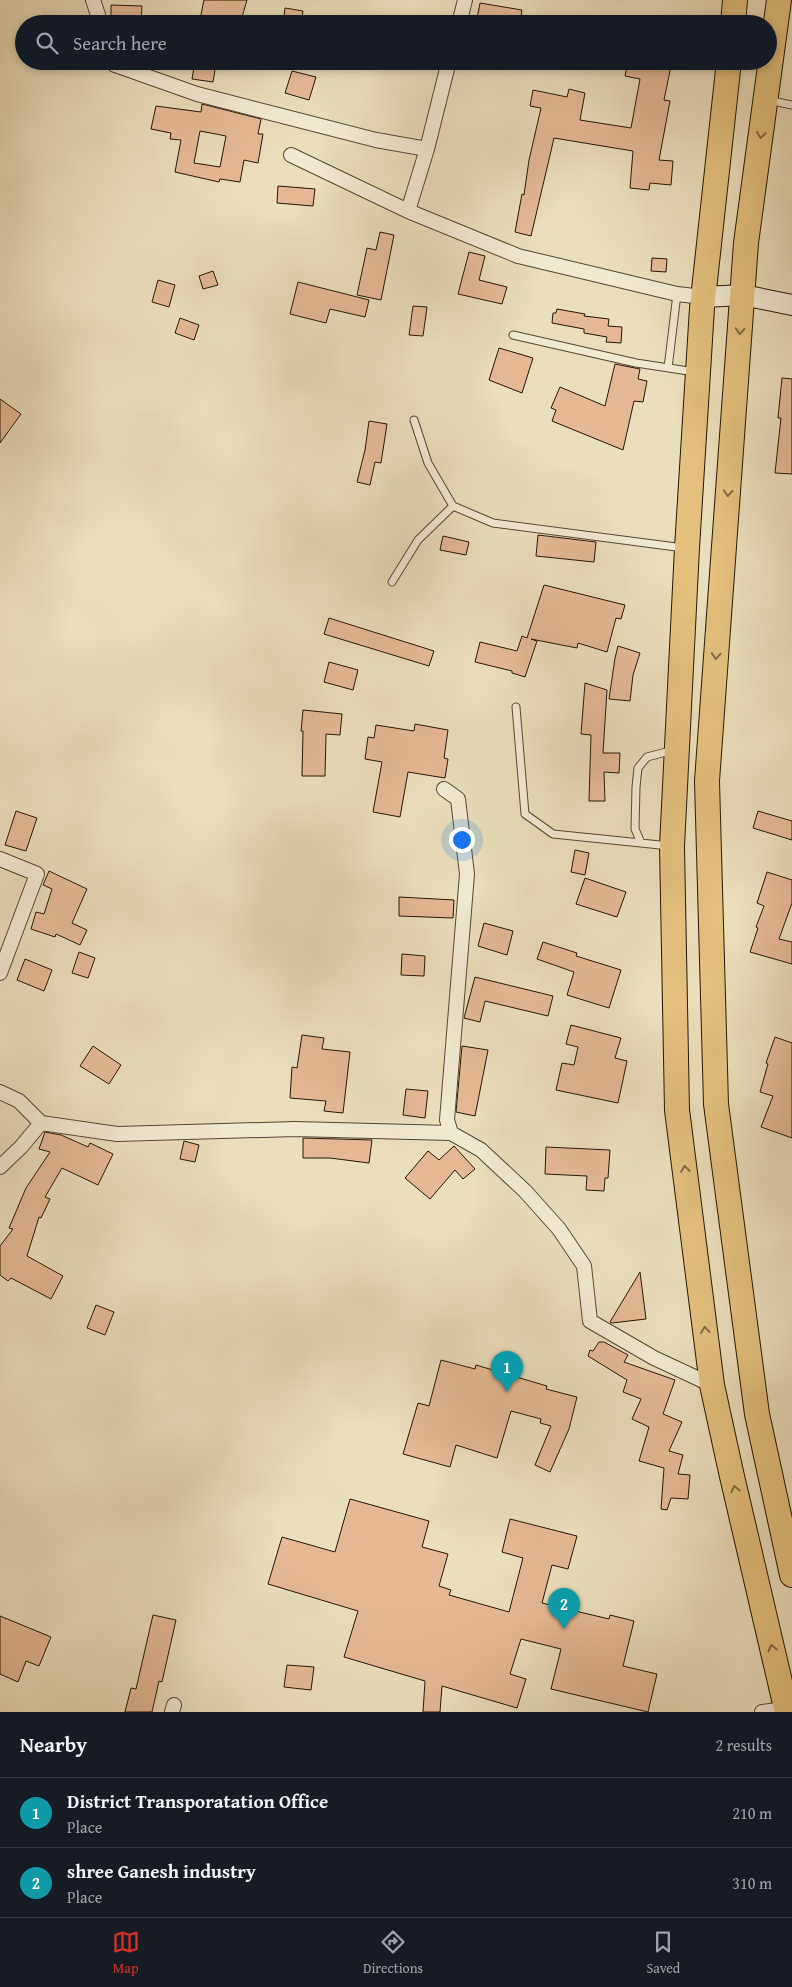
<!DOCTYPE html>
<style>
body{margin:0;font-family:"Gentium Book Plus",serif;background:#20242c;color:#f1f3f6}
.you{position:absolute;left:461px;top:839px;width:18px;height:18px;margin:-12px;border:4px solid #fff;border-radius:50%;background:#1a73e8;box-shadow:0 0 0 8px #1a73e833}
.badge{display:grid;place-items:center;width:32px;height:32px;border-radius:50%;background:#d93025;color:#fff;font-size:16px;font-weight:700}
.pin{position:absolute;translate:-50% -41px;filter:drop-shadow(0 1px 2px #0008)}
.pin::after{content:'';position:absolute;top:26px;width:18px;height:15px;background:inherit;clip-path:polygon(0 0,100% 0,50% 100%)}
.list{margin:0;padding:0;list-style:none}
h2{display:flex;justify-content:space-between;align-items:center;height:65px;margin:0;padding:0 20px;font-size:21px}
h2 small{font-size:16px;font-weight:400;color:#9ea1a6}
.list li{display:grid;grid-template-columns:32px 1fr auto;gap:15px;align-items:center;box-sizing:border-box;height:70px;padding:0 20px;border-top:1px solid #363941}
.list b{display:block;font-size:19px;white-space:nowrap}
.list p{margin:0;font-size:16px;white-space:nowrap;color:#9ea1a6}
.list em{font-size:16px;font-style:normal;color:#9ea1a6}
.icon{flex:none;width:28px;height:28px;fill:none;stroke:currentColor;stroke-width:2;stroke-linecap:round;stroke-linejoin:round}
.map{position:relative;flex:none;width:792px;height:1712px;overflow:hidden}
.search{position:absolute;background:#171b24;box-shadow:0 2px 8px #0003;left:15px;right:15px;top:15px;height:55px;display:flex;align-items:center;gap:12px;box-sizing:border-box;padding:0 18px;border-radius:28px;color:#9ea1a6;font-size:19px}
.sheet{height:205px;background:#171b24}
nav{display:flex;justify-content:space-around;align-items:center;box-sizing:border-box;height:70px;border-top:1px solid #363941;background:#171b24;font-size:14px;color:#9ea1a6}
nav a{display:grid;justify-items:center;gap:2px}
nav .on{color:#d93025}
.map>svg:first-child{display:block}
.building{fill:#e6b994;stroke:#251606;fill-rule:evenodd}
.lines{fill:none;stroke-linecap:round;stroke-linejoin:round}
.service-casing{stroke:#564833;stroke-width:9}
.minor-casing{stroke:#564833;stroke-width:16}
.secondary-casing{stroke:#251606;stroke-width:22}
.trunk-casing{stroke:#251606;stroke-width:26}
.service{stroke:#f1ead3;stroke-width:7}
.minor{stroke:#f1ead3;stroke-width:14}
.secondary{stroke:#f1ead3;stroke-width:20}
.trunk{stroke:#e5c07e;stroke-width:24}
.oneway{stroke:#856b42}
</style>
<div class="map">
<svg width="792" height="1712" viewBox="0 0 792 1712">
<rect width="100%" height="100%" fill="#eadfbb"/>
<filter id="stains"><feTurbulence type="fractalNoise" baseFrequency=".004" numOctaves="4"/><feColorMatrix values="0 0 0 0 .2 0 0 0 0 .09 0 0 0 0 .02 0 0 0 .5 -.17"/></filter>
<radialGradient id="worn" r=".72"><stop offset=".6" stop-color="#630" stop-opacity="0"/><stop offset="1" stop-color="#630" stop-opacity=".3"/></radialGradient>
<path class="building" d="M 204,0 L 247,0 L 240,24 L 199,24 Z
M 480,3 L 522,10 L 520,24 L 476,24 Z
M 111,5 L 142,6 L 141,24 L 111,24 Z
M 285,8 L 303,11 L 301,24 L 283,24 Z
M 195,61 L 216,64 L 213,82 L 192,79 Z
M 628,61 L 672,61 L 664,100 L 670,101 L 659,160 L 673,161 L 671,185 L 650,183 L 649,190 L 630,188 L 633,151 L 554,138 L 531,236 L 515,232 L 522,194 L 524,195 L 529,160 L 541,108 L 530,106 L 533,90 L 567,97 L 569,89 L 585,93 L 580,120 L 631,128 L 640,79 L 625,76 Z
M 292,71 L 316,77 L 309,100 L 285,93 Z
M 202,104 L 261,119 L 258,134 L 263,134 L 258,163 L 244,160 L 240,182 L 220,179 L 219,182 L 175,172 L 181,140 L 170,139 L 171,133 L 151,129 L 156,106 L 201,112 ZM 200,131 L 226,136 L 220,167 L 194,163 Z
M 278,186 L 315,189 L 313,206 L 277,203 Z
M 380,232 L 394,235 L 381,300 L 357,295 L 367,248 L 376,250 Z
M 469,252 L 485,256 L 479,280 L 507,287 L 502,304 L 458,294 Z
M 652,258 L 667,259 L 666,272 L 651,271 Z
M 213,271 L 218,285 L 203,289 L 199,276 Z
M 158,280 L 175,285 L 169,307 L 152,302 Z
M 298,282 L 369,300 L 365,317 L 330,309 L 326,323 L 290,314 Z
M 413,306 L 427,307 L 423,336 L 409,335 Z
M 557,309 L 585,314 L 584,316 L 609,319 L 608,326 L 622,327 L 621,343 L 606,342 L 607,337 L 584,333 L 584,329 L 552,323 L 553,313 L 556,313 Z
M 180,318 L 199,325 L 194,340 L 175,333 Z
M 499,348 L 533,358 L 522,393 L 489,380 Z
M 615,364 L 640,369 L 638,379 L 647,381 L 643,402 L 634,401 L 623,450 L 552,421 L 556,410 L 551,408 L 560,387 L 605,406 Z
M 782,378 L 792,379 L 792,474 L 775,473 L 781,418 L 778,418 Z
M 0,399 L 21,414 L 0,443 Z
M 369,421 L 387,424 L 381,463 L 375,462 L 370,485 L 357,482 L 365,450 Z
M 538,535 L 596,542 L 594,562 L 536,556 Z
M 443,536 L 469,542 L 466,555 L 440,550 Z
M 544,585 L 625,605 L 621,619 L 616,618 L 607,652 L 578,643 L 577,648 L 531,639 L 537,641 L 525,677 L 512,673 L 512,671 L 475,662 L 480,642 L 517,651 L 522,636 L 527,638 Z
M 329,618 L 434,651 L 429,666 L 324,634 Z
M 618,646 L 640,653 L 633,675 L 630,701 L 609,699 L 615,658 Z
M 329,662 L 358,670 L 353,690 L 324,682 Z
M 585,683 L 607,690 L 603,753 L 620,753 L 619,773 L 604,772 L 605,801 L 589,801 L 591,735 L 581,734 Z
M 303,710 L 342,714 L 340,735 L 326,734 L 325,776 L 302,776 L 303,731 L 301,731 Z
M 415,724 L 448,730 L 444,758 L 448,759 L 445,778 L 408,772 L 400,817 L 373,812 L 382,762 L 365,759 L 368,737 L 374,738 L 376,725 L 414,731 Z
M 16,811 L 37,818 L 26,851 L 5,845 Z
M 758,811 L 792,821 L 792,840 L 753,828 Z
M 575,850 L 589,853 L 585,875 L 571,872 Z
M 49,871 L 87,889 L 72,923 L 87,930 L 80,945 L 56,934 L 55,937 L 31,929 L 36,912 L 44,914 L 52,889 L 43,885 Z
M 767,872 L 792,880 L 792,903 L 779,939 L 792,942 L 792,964 L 750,952 L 758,928 L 756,927 L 764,906 L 757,903 Z
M 585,878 L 626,892 L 617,917 L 576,904 Z
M 399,897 L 454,900 L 453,918 L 399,916 Z
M 484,923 L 513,931 L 507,955 L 478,946 Z
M 543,942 L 577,953 L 576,956 L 621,970 L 609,1008 L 567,995 L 574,972 L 537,959 Z
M 79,952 L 95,958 L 88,978 L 72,973 Z
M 402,954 L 425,956 L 424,976 L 401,975 Z
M 25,959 L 52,970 L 44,991 L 17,980 Z
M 475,977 L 553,996 L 548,1016 L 485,1001 L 480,1022 L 464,1018 Z
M 571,1025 L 621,1038 L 615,1058 L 627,1061 L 618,1103 L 556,1090 L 562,1063 L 574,1065 L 578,1047 L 566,1044 Z
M 302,1035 L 324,1038 L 322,1049 L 350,1052 L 343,1113 L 324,1111 L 326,1101 L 290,1098 L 292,1067 L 297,1068 Z
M 775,1037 L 792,1043 L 792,1138 L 761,1127 L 773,1096 L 760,1092 L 768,1064 L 766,1063 Z
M 93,1046 L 121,1065 L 109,1084 L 80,1066 Z
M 462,1046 L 488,1050 L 475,1116 L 456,1112 Z
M 406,1089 L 428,1091 L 425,1118 L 403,1115 Z
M 45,1132 L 61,1135 L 88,1147 L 90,1143 L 113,1154 L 98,1185 L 62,1168 L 45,1197 L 50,1199 L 41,1218 L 39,1217 L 27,1256 L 63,1276 L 51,1299 L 11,1278 L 8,1281 L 0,1275 L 0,1246 L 13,1229 L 9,1228 L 26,1188 L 50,1152 L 39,1149 Z
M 303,1138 L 372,1140 L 369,1163 L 330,1158 L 303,1158 Z
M 184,1141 L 199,1145 L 195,1162 L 180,1159 Z
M 454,1146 L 475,1169 L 463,1179 L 455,1170 L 430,1199 L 405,1178 L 428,1151 L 439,1160 Z
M 546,1147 L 610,1150 L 608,1178 L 605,1178 L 604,1191 L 586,1190 L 587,1176 L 545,1174 Z
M 640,1272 L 646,1319 L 612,1323 L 610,1322 Z
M 96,1305 L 114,1312 L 105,1335 L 87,1328 Z
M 599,1342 L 604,1342 L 628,1355 L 624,1362 L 675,1380 L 663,1414 L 682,1422 L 669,1451 L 683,1455 L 678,1474 L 690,1475 L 688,1499 L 671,1498 L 667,1510 L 661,1509 L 664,1468 L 639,1461 L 649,1427 L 632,1419 L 641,1399 L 623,1392 L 627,1380 L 588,1356 L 590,1350 L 593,1351 Z
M 441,1360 L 475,1369 L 476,1365 L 547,1386 L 546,1389 L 577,1397 L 569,1429 L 550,1472 L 535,1465 L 551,1426 L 540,1423 L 541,1419 L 511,1411 L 497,1458 L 456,1445 L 450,1467 L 403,1454 L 418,1403 L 429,1406 Z
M 350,1499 L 429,1521 L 422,1547 L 448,1554 L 439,1586 L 451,1590 L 449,1595 L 509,1612 L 523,1558 L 502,1552 L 510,1519 L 577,1536 L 568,1569 L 552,1565 L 542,1603 L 609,1619 L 610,1615 L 634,1621 L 623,1666 L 657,1674 L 648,1712 L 551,1689 L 561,1649 L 521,1639 L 510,1674 L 526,1679 L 517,1708 L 442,1686 L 440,1712 L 423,1712 L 425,1681 L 344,1657 L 358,1611 L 268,1584 L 282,1537 L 335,1552 Z
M 153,1615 L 176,1620 L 162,1682 L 159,1681 L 152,1712 L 125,1712 L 131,1688 L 136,1689 Z
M 0,1616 L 51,1637 L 39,1666 L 26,1661 L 18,1682 L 0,1674 Z
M 287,1665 L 314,1667 L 311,1690 L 284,1687 Z"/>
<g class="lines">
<defs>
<path id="service" d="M 768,100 L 792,105
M 513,335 L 636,363 L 695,372
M 668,368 L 677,294
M 414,420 L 428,463 L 453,506 L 493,523 L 684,548
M 392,582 L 418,540 L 453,506
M 516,707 L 525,814 L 553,834 L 641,843
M 669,846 L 641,843 L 635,829 L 636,787 L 638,768 L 647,757 L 674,750"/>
<path id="minor" d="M 93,0 L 101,24
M 459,24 L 465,0
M 114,61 L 115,65 L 197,94 L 376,140 L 427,149
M 449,61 L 427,149 L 408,211 L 518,256 L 677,294 L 703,297
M 291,155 L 408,211
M 444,789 L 458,799 L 467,874 L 447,1120 L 451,1133
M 0,859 L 37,874 L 0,973
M 0,1092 L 19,1101 L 41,1123
M 0,1167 L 21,1147 L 41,1123 L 117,1134 L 295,1129 L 451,1133 L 481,1150 L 525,1191 L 559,1229 L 584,1266 L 590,1321 L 654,1358 L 712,1385
M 172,1712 L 174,1705
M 762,1712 L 791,1708"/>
<path id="secondary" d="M 703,297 L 743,295 L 792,305"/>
<path id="trunk" d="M 779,0 L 746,243 L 707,781 L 716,1104 L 757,1414 L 792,1575
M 733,24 L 735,0
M 729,61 L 702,308 L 687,548 L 672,846 L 677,1110 L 712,1385 L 731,1472 L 787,1712"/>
</defs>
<use href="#service" class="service-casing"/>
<use href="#minor" class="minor-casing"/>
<use href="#secondary" class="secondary-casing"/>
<use href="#trunk" class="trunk-casing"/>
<use href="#service" class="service"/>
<use href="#minor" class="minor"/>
<use href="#secondary" class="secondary"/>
<use href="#trunk" class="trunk"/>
</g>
<defs><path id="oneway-chevron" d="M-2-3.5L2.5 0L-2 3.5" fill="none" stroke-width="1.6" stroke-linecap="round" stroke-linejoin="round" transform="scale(1.25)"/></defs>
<g class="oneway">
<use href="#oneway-chevron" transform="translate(761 135) rotate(98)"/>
<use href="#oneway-chevron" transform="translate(740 331) rotate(94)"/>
<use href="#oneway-chevron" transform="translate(728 493) rotate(94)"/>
<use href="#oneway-chevron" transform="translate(716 656) rotate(94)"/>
<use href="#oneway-chevron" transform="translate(685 1169) rotate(-97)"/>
<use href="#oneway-chevron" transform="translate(705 1330) rotate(-97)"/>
<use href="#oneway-chevron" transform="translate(735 1489) rotate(-103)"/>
<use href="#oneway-chevron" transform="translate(772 1648) rotate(-103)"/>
</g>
<rect width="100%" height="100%" filter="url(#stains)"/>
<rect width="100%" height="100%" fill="url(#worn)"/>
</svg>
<div class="you"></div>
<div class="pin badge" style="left:507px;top:1392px;background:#0f9aa8">1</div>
<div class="pin badge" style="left:564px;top:1629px;background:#0f9aa8">2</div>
<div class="search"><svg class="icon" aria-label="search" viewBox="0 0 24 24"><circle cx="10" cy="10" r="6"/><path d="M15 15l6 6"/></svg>Search here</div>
</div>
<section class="sheet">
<h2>Nearby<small>2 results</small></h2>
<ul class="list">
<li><span class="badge" style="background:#0f9aa8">1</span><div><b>District Transporatation Office</b><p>Place</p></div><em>210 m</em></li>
<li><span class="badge" style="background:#0f9aa8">2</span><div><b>shree Ganesh industry</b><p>Place</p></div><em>310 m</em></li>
</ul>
</section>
<nav>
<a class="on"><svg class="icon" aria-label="map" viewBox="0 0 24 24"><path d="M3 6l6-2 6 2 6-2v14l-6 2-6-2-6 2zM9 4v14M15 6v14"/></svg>Map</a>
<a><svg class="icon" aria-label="directions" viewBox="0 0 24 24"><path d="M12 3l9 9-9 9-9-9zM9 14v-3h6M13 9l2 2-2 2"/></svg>Directions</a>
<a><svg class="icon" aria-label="saved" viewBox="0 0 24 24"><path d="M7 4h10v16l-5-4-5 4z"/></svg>Saved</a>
</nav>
